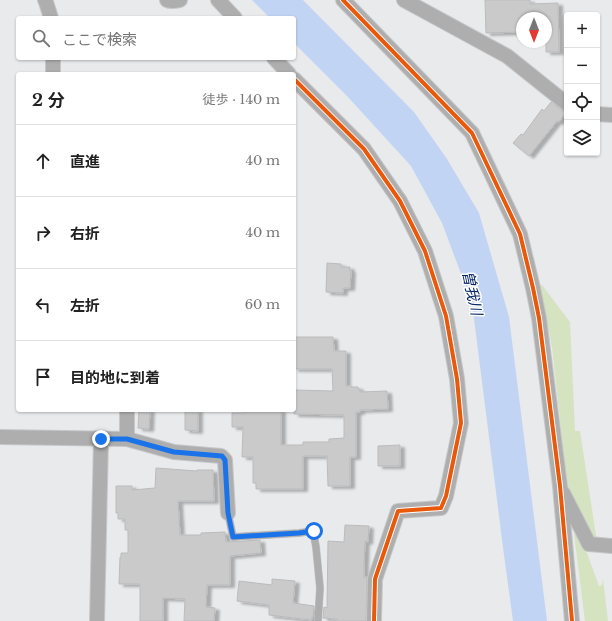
<!DOCTYPE html>
<html lang="ja">
<meta charset="utf-8">
<style>
body{margin:0;font-family:"Libre Baskerville","Noto Sans JP",serif;background:#f2f2f2;color:#222}
.controls{position:absolute;right:12px;top:12px;display:grid;overflow:hidden;border-radius:4px;box-shadow:0 1px 3px #0004}
.controls button{width:36px;height:36px;display:grid;place-items:center;padding:0;border:0;border-bottom:1px solid #e0e0e0;background:#fff;color:#222;font:20px sans-serif}
.compass{position:absolute;left:516px;top:12px;width:36px;height:36px;border-radius:50%;background:#fff;box-shadow:0 1px 3px #0004;rotate:180deg}
.stop{position:absolute;width:12px;height:12px;margin:-9px;border:3px solid #1a73e8;border-radius:50%;background:#fff}
.stop.end{background:#1a73e8;border-color:#fff;box-shadow:0 1px 4px #0008}
.list{margin:0;padding:0;list-style:none}
h2{display:flex;justify-content:space-between;align-items:center;height:52px;margin:0;padding:0 16px;font-size:17px}
h2 small{font-size:13px;font-weight:400;color:#767676}
.list li{display:grid;grid-template-columns:26px 1fr auto;gap:12px;align-items:center;box-sizing:border-box;height:72px;padding:0 16px;border-top:1px solid #e0e0e0}
.list b{display:block;font-size:15px;white-space:nowrap}
.list em{font-size:13px;font-style:normal;color:#767676}
.icon{flex:none;width:22px;height:22px;fill:none;stroke:currentColor;stroke-width:2;stroke-linecap:round;stroke-linejoin:round}
.map{position:relative;flex:none;width:612px;height:621px;overflow:hidden}
.search{position:absolute;background:#fff;box-shadow:0 1px 3px #0004;left:16px;top:16px;width:280px;height:44px;display:flex;align-items:center;gap:10px;box-sizing:border-box;padding:0 14px;border-radius:4px;color:#767676;font-size:15px}
.panel{position:absolute;background:#fff;box-shadow:0 1px 3px #0004;left:16px;top:72px;width:280px;height:340px;border-radius:4px}
.map>svg:first-child{display:block}
.green{fill:#d6e3c1}
.water{fill:#c1d4f4}
.building{fill:#cacacb;stroke:#bbbbbc;filter:url(#shadow)}
.lines{fill:none;stroke-linecap:round;stroke-linejoin:round}
.lane-casing{stroke:#c6c7c8;stroke-width:8}
.street-casing{stroke:#c6c7c8;stroke-width:16}
.lane{stroke:#afaeaf;stroke-width:7}
.street{stroke:#afaeaf;stroke-width:14}
.cycleway-casing{stroke:#fff;stroke-width:6}
.cycleway{stroke:#e8590c;stroke-width:4}
.route{stroke:#1a73e8;stroke-width:5}
.labels{text-anchor:middle;stroke-width:3;stroke-linejoin:round;paint-order:stroke}
.water-label{font-size:15px;font-style:italic;fill:#07296a;stroke:#fff}
</style>
<div class="map">
<svg width="612" height="621" viewBox="0 0 612 621">
<defs>
<filter id="shadow"><feDropShadow dx="4.5" dy="2.5" stdDeviation="1" flood-color="#0004"/></filter>
</defs>
<rect width="100%" height="100%" fill="#e8eaec"/>
<path class="green" d="M 542,285 L 570,322 L 575,431 L 580,431 L 597,542 L 589,535 L 577,513 L 567,483 L 552,347 L 540,286 Z
M 577,532 L 580,534 L 599,586 L 602,585 L 603,579 L 608,621 L 585,621 L 574,534 Z"/>
<path class="water" d="M 252,0 L 303,0 L 414,112 L 447,159 L 479,213 L 509,317 L 547,621 L 513,621 L 504,555 L 472,303 L 442,223 L 411,166 L 347,96 L 294,43 L 294,18 L 270,18 Z"/>
<path class="building" d="M 485,0 L 530,0 L 530,4 L 558,3 L 559,52 L 546,52 L 546,18 L 522,18 L 522,32 L 486,33 Z
M 551,102 L 562,111 L 566,112 L 559,122 L 557,121 L 529,156 L 513,143 L 521,134 L 523,135 L 542,109 L 544,111 Z
M 327,263 L 341,264 L 341,267 L 350,267 L 349,270 L 351,270 L 350,288 L 343,288 L 343,293 L 326,292 Z
M 294,337 L 333,337 L 334,351 L 346,351 L 346,386 L 351,386 L 351,387 L 358,387 L 358,389 L 360,389 L 360,392 L 387,391 L 388,409 L 360,410 L 360,412 L 356,412 L 356,457 L 350,457 L 350,486 L 328,486 L 327,456 L 303,456 L 303,489 L 256,489 L 256,483 L 253,483 L 253,457 L 242,457 L 243,427 L 232,427 L 232,413 L 245,413 L 245,410 L 281,410 L 281,445 L 303,445 L 303,442 L 329,442 L 329,439 L 344,438 L 344,415 L 294,414 L 294,390 L 333,391 L 332,369 L 294,369 Z
M 139,410 L 150,410 L 149,429 L 138,428 Z
M 185,410 L 198,410 L 198,431 L 185,430 Z
M 400,445 L 400,466 L 378,466 L 378,446 Z
M 156,468 L 197,471 L 197,470 L 213,470 L 214,501 L 178,501 L 180,535 L 201,535 L 201,533 L 225,532 L 226,542 L 260,540 L 261,553 L 230,556 L 230,585 L 207,585 L 206,607 L 215,608 L 214,621 L 184,621 L 185,599 L 163,598 L 163,621 L 140,621 L 140,584 L 119,584 L 120,557 L 121,557 L 121,553 L 128,553 L 128,530 L 125,530 L 125,519 L 118,519 L 118,513 L 116,513 L 116,486 L 132,486 L 132,490 L 155,488 Z
M 345,525 L 369,526 L 368,542 L 365,541 L 364,563 L 364,577 L 367,577 L 366,621 L 337,621 L 337,619 L 323,618 L 324,607 L 327,608 L 328,541 L 344,542 Z
M 272,579 L 295,581 L 293,603 L 314,606 L 313,617 L 312,617 L 312,620 L 269,615 L 269,605 L 237,601 L 239,581 L 272,585 Z"/>
<g class="lines">
<defs>
<path id="lane" d="M 228,513 L 233,537 L 299,533 L 313,531 L 316,547 L 320,588 L 318,621"/>
<path id="street" d="M 45,0 L 46,2 L 51,18
M 167,0 C 171,2 176,1 180,0
M 218,0 L 235,18
M 343,0 L 472,133 L 520,234 L 533,288 L 539,318 L 560,486 L 572,621
M 404,0 L 507,56 L 567,104
M 274,58 L 289,74
M 53,74 L 53,58
M 294,79 L 364,149 L 400,201 L 425,251 L 446,316 L 457,379 L 461,423 L 446,496 L 441,508 L 398,511 L 375,579 L 374,621
M 597,114 L 612,115
M 127,410 L 127,439
M 0,437 L 127,439 L 174,452 L 221,456 L 225,460 L 228,513
M 563,493 L 589,544 L 612,546
M 97,621 L 101,439"/>
</defs>
<use href="#lane" class="lane-casing"/>
<use href="#street" class="street-casing"/>
<use href="#lane" class="lane"/>
<use href="#street" class="street"/>
<defs>
<path id="cycleway" d="M 343,0 L 472,133 L 520,234 L 533,288 L 539,318 L 560,486 L 572,621
M 294,79 L 364,149 L 400,201 L 425,251 L 446,316 L 457,379 L 461,423 L 446,496 L 441,508 L 398,511 L 375,579 L 374,621"/>
</defs>
<use href="#cycleway" class="cycleway-casing"/>
<use href="#cycleway" class="cycleway"/>
</g>
<g class="lines">
<path class="route" d="M 101,439 L 127,439 L 174,452 L 222,456 L 225,460 L 228,513 L 233,537 L 299,533 L 314,531"/>
</g>
<g class="labels">
<g class="water-label">
<text transform="translate(472 293) rotate(78)" y="5">曽我川</text>
</g>
</g>
</svg>
<div class="controls">
<button>+</button>
<button>−</button>
<button><svg class="icon" aria-label="locate" viewBox="0 0 24 24"><circle cx="12" cy="12" r="6"/><path d="M12 2v4M12 18v4M2 12h4M18 12h4"/></svg></button>
<button><svg class="icon" aria-label="layers" viewBox="0 0 24 24"><path d="M12 4l9 5-9 5-9-5zM3 14l9 5 9-5"/></svg></button>
</div>
<svg class="compass" viewBox="-18 -18 36 36"><path d="M0-13l5 13h-10z" fill="#e53935"/><path d="M0 13l5-13h-10z" fill="#767676"/></svg>
<div class="stop" style="left:314px;top:531px"></div>
<div class="stop end" style="left:101px;top:439px"></div>
<div class="search"><svg class="icon" aria-label="search" viewBox="0 0 24 24"><circle cx="10" cy="10" r="6"/><path d="M15 15l6 6"/></svg>ここで検索</div>
<section class="panel">
<h2>2 分<small>徒歩 · 140 m</small></h2>
<ul class="list">
<li><svg class="icon" aria-label="ahead" viewBox="0 0 24 24"><path d="M12 20V5M6 11l6-6 6 6"/></svg><div><b>直進</b></div><em>40 m</em></li>
<li><svg class="icon" aria-label="right" viewBox="0 0 24 24"><path d="M7 20v-9h11M14 6l5 5-5 5"/></svg><div><b>右折</b></div><em>40 m</em></li>
<li><svg class="icon" aria-label="left" viewBox="0 0 24 24"><path d="M17 20v-9H6M10 6l-5 5 5 5"/></svg><div><b>左折</b></div><em>60 m</em></li>
<li><svg class="icon" aria-label="arrive" viewBox="0 0 24 24"><path d="M6 21V4h12l-3 4 3 4H6"/></svg><div><b>目的地に到着</b></div></li>
</ul>
</section>
</div>
